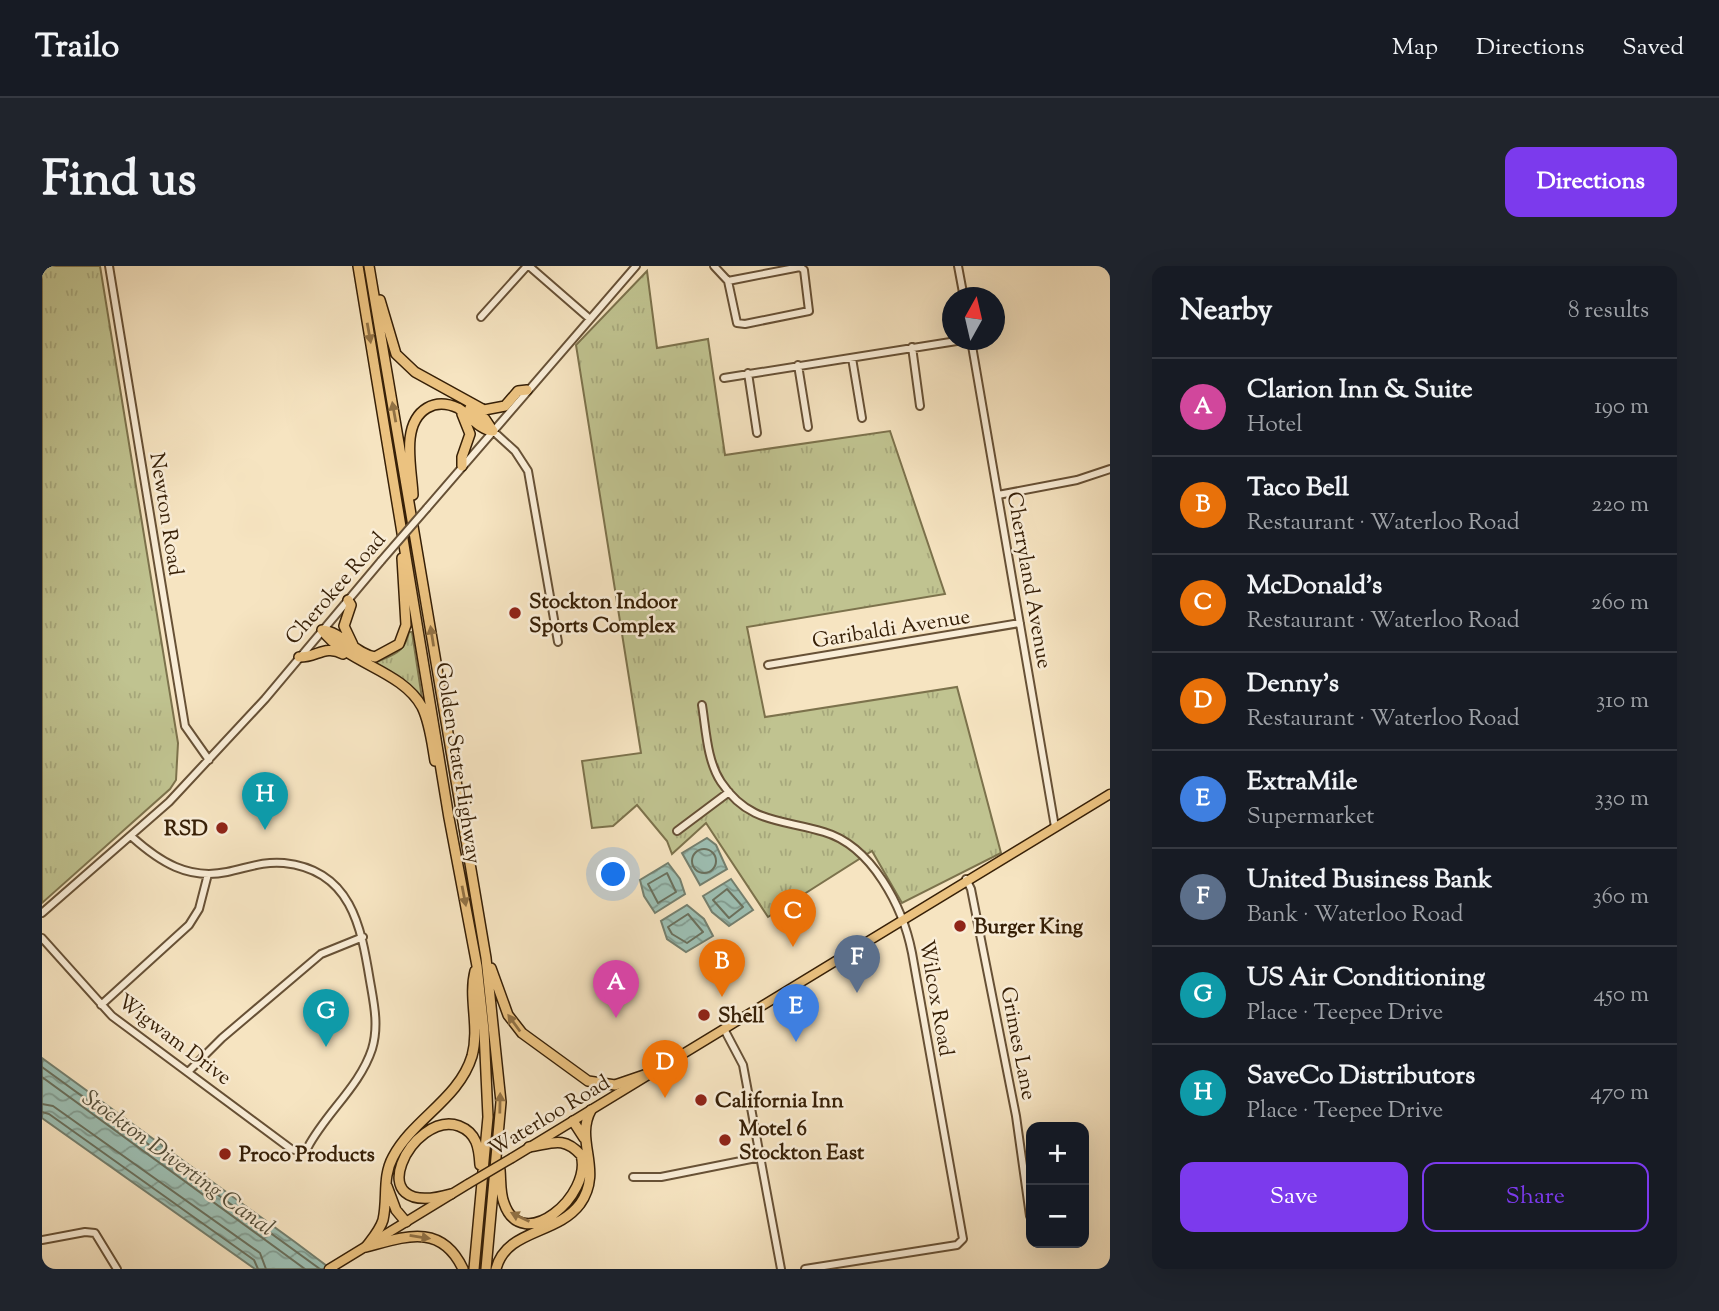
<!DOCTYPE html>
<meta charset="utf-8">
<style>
body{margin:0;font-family:"Sorts Mill Goudy",serif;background:#20242c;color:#f1f3f6}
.controls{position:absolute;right:21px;bottom:21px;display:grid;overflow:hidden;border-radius:14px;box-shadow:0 7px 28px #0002}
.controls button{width:63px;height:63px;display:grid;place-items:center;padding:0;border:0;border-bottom:2px solid #363941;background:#171b24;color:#f1f3f6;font:35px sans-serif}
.compass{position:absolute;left:900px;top:21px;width:63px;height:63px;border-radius:50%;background:#171b24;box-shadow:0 7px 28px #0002;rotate:8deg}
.you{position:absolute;left:572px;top:609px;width:24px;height:24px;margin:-18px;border:5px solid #fff;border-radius:50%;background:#1a73e8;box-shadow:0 0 0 10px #1a73e833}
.badge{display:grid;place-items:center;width:46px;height:46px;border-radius:50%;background:#7c3aed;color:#fff;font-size:23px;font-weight:700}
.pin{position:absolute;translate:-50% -58px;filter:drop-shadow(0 2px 4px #0008)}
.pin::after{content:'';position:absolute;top:37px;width:24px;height:21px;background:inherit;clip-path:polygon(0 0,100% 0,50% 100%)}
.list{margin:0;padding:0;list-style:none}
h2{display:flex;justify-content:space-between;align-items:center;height:91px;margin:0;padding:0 28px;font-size:30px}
h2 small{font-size:23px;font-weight:400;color:#9ea1a6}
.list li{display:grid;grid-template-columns:46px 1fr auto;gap:21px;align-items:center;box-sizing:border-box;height:98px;padding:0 28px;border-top:2px solid #363941}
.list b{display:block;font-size:26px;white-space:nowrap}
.list p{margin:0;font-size:23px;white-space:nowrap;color:#9ea1a6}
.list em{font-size:23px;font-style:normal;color:#9ea1a6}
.actions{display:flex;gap:14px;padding:21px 28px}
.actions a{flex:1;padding:16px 0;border:2px solid #7c3aed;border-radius:14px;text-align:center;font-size:24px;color:#7c3aed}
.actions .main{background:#7c3aed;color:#fff}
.map{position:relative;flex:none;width:1068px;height:1003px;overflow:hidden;border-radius:14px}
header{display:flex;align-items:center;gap:42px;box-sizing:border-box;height:98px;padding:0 35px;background:#171b24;border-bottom:2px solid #363941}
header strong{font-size:33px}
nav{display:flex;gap:38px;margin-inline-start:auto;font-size:24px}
.intro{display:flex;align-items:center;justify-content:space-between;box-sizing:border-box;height:168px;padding:0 42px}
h1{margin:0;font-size:49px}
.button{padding:18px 32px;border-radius:14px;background:#7c3aed;color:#fff;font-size:24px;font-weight:700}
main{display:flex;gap:42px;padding:0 42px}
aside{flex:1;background:#171b24;border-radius:14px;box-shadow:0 7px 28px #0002}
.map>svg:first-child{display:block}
.grass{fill:url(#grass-tufts);stroke:#7c724c;stroke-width:2}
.water{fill:url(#water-waves);stroke:#747f6e;stroke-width:2}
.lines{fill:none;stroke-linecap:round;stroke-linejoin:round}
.shore{stroke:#6a705d;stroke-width:2}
.minor-casing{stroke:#675136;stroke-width:10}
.major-casing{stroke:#372007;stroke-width:11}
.highway-casing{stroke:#372007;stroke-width:12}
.minor{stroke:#f9edd7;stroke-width:6}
.major{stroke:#ebc280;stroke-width:8}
.highway{stroke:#ebc280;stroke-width:9}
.minor-bridge-casing{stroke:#675136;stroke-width:10;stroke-linecap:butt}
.major-bridge-casing{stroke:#372007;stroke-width:11;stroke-linecap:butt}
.minor-bridge{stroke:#f9edd7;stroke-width:6}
.major-bridge{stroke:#ebc280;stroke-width:8}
.oneway{fill:#917144}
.poi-dot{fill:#8f2418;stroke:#f9edd7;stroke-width:2.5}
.labels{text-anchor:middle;stroke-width:5;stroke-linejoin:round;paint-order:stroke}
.street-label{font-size:21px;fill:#372007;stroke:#f9edd7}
.poi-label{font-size:21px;font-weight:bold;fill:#372007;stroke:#f9edd7;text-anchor:start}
.water-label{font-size:23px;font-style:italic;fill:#56503b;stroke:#f9edd7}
</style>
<header>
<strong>Trailo</strong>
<nav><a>Map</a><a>Directions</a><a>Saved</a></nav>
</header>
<div class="intro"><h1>Find us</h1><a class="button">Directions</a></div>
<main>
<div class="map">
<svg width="1068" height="1003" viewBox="0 0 1068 1003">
<defs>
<pattern id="grass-tufts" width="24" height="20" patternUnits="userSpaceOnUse" patternTransform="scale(1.75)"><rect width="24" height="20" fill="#c0c390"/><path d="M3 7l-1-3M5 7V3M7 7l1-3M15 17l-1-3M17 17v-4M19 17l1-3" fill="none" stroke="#a6a77b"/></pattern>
<pattern id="water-waves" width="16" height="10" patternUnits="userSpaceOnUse" patternTransform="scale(1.75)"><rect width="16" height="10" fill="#9dbfb3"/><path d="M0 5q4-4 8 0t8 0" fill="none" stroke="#819b90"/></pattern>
</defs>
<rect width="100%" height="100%" fill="#f6e4c1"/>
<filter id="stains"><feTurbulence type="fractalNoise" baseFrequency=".00286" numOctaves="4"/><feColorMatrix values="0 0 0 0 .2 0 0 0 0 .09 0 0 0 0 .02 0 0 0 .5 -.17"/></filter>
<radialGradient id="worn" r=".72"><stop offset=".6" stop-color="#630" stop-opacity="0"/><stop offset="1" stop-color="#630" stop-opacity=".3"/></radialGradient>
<path class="grass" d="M 0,0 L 58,0 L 136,477 L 134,514 L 128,523 L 0,637 Z
M 605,5 L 615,82 L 666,73 L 683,189 L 848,165 L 903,328 L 705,361 L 723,451 L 915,421 L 959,587 L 860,637 L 830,585 L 726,651 L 664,557 L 630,588 L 625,575 L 595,539 L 571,560 L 550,562 L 540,495 L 599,487 L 534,79 Z
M 367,366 L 370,366 L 380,432 L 331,398 C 347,389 362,390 367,366 Z"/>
<path class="water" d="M 665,572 L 674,579 L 685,603 L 658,619 L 640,587 Z
M 626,597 L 638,613 L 643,628 L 613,647 L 602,630 L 598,614 Z
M 689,613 L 711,644 L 687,660 L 670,646 L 661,630 Z
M 645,639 L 662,653 L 671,670 L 644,686 L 625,673 L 619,655 Z
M 0,792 L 253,976 L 289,1003 L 213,1003 L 0,852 Z"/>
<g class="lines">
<path class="shore" d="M650 595a12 12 0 1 1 24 0a12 12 0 1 1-24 0Z
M 625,607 L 634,626 L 616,637 L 606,618 Z
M 685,623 L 701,641 L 687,652 L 671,634 Z
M 646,648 L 661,666 L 645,677 L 630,668 L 626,661 Z
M 0,801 L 278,1003
M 0,811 L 263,1003
M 0,838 L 11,840 L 218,987 L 224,1003
M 0,846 L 7,848 L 212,994 L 216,1003"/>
<defs>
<path id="minor" d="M 67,0 L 143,460 L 167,494
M 487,0 L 548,53
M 672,0 L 686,15
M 916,0 L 922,32
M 758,1 L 762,4 L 767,45 L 703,58 L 695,57 L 686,15 Z
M 439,51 L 485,0
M 929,74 L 1013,561
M 870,81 L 878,140
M 810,92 L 820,152
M 756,99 L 766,161
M 706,107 L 715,167
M 682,112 L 921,74
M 451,165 L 473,185 L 486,205 L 516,376
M 956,229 L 1035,214 L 1068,203
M 385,242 L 594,0
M 726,399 L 978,357
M 660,439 C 664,464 665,495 679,516 C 707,558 740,553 782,566 C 830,580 861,641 870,687 L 921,973 L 915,979 L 763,1003
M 635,565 L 687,526
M 924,613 L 929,623 L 974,850 L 988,950
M 0,647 L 127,536 L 223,433 L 339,295
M 0,672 L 70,750 L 249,883 L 257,885 L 266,881 C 284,847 318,820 330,783 C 337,760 332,738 328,715 C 319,660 309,604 242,597 C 221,595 205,602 185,606 C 146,614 118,596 90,571
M 59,739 L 147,659 L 157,643 L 166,608
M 682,763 L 701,799 L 739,1003
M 146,806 L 180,772 L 279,688 L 321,671
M 591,911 L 619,911 L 719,891
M 0,974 L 43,966 L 53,967 L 75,1003"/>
<path id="major" d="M 470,892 L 1068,528
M 287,1003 L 426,918"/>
<path id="highway" d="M 316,0 L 407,552 L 435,700 L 442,764 L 446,851 L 432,1003
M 327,0 L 444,692 L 459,836 L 444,1003
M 338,34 L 354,88 L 373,106 L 442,144 L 463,140 L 476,125 L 485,124
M 428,142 L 443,153 L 451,165
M 420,200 L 420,191 L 428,168 L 420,148
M 371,229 C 370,203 358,158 385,142 C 395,136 405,137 416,142 C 428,149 437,164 451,165
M 306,334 L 309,339 L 302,360 L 311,379
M 280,364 C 300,366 312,387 333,391 L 357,378 L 364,359 L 360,292
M 280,364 C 305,398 360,404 380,441 C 388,457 390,478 393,495
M 257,391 C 274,392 283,378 301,388
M 449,702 L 466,749 L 480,767 L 546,815 L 573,819 L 614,805
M 531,855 L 542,872
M 458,904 C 459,915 458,927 462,937 C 480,990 551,929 539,889 C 521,869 509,878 487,881
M 345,920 L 354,944 L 364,956
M 409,928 C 313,955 371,843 417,860 C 435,867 437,882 438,899
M 324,981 C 330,973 338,964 341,954 C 346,932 340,911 351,891 C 371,853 417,833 430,790 C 438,761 426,732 433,705
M 324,981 C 362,971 399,956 421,1003
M 454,1003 C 464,963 515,969 538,938 C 562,904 532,875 549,844"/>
</defs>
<use href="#minor" class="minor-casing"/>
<use href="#major" class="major-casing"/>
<use href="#highway" class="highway-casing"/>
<use href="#minor" class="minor"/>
<use href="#major" class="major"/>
<use href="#highway" class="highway"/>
<defs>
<path id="minor-bridge" d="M 339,295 L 385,242"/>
<path id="major-bridge" d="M 426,918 L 470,892"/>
</defs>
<use href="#minor-bridge" class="minor-bridge-casing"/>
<use href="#major-bridge" class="major-bridge-casing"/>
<use href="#minor-bridge" class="minor-bridge"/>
<use href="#major-bridge" class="major-bridge"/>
</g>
<defs><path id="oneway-solid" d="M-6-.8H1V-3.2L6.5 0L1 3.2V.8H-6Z" transform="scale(1.75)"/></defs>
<g class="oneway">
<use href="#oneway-solid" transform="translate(327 67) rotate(80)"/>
<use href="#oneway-solid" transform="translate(352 146) rotate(-100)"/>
<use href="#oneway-solid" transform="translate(390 370) rotate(-99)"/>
<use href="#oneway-solid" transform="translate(422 630) rotate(79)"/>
<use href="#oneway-solid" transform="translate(472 757) rotate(-126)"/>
<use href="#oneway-solid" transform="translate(458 837) rotate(-89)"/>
<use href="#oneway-solid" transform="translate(478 951) rotate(-154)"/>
<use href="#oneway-solid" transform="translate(378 971) rotate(9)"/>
</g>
<g class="poi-dot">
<circle cx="473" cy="347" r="7"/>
<circle cx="180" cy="562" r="7"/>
<circle cx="918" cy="660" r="7"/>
<circle cx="662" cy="749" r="7"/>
<circle cx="659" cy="834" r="7"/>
<circle cx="683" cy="874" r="7"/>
<circle cx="183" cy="888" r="7"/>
</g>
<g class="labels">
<g class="street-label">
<text transform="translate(125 248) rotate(81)" y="7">Newton Road</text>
<text transform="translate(988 314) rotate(80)" y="7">Cherryland Avenue</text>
<text transform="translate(293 322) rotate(-49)" y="7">Cherokee Road</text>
<text transform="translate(849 362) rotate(-9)" y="7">Garibaldi Avenue</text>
<text transform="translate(417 497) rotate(81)" y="7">Golden State Highway</text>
<text transform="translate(895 732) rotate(80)" y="7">Wilcox Road</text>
<text transform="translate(133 773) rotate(37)" y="7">Wigwam Drive</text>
<text transform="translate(977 777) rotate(79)" y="7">Grimes Lane</text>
<text transform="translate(507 849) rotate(-31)" y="7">Waterloo Road</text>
</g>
<g class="poi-label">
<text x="487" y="342">Stockton Indoor<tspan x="487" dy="24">Sports Complex</tspan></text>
<text x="166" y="569" text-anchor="end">RSD</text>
<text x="932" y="667">Burger King</text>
<text x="676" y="756">Shell</text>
<text x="673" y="841">California Inn</text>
<text x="697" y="869">Motel 6<tspan x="697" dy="24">Stockton East</tspan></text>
<text x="197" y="895">Proco Products</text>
</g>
<g class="water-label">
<text transform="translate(137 896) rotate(36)" y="8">Stockton Diverting Canal</text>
</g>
</g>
<rect width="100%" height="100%" filter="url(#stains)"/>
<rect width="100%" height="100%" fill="url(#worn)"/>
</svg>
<div class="controls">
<button>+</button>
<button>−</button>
</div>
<svg class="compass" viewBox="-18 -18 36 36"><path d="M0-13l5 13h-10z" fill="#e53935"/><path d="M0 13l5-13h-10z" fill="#9ea1a6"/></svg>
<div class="you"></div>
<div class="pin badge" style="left:574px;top:752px;background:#d1479c">A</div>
<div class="pin badge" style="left:680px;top:731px;background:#e8710a">B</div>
<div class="pin badge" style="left:751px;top:681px;background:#e8710a">C</div>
<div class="pin badge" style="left:623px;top:832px;background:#e8710a">D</div>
<div class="pin badge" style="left:754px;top:776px;background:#3f7fe0">E</div>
<div class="pin badge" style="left:815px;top:727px;background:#5c6f8a">F</div>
<div class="pin badge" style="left:284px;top:781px;background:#0f9aa8">G</div>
<div class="pin badge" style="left:223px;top:564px;background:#0f9aa8">H</div>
</div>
<aside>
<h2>Nearby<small>8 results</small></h2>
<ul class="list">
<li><span class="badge" style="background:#d1479c">A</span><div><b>Clarion Inn &amp; Suite</b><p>Hotel</p></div><em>190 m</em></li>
<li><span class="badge" style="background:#e8710a">B</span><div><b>Taco Bell</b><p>Restaurant · Waterloo Road</p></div><em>220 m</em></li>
<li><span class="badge" style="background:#e8710a">C</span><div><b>McDonald's</b><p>Restaurant · Waterloo Road</p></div><em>260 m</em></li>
<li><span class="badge" style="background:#e8710a">D</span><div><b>Denny's</b><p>Restaurant · Waterloo Road</p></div><em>310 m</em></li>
<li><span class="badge" style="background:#3f7fe0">E</span><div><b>ExtraMile</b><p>Supermarket</p></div><em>330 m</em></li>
<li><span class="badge" style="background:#5c6f8a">F</span><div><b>United Business Bank</b><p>Bank · Waterloo Road</p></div><em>360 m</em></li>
<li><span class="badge" style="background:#0f9aa8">G</span><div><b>US Air Conditioning</b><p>Place · Teepee Drive</p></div><em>450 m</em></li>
<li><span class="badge" style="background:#0f9aa8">H</span><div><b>SaveCo Distributors</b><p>Place · Teepee Drive</p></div><em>470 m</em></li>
</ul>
<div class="actions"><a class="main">Save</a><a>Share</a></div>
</aside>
</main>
